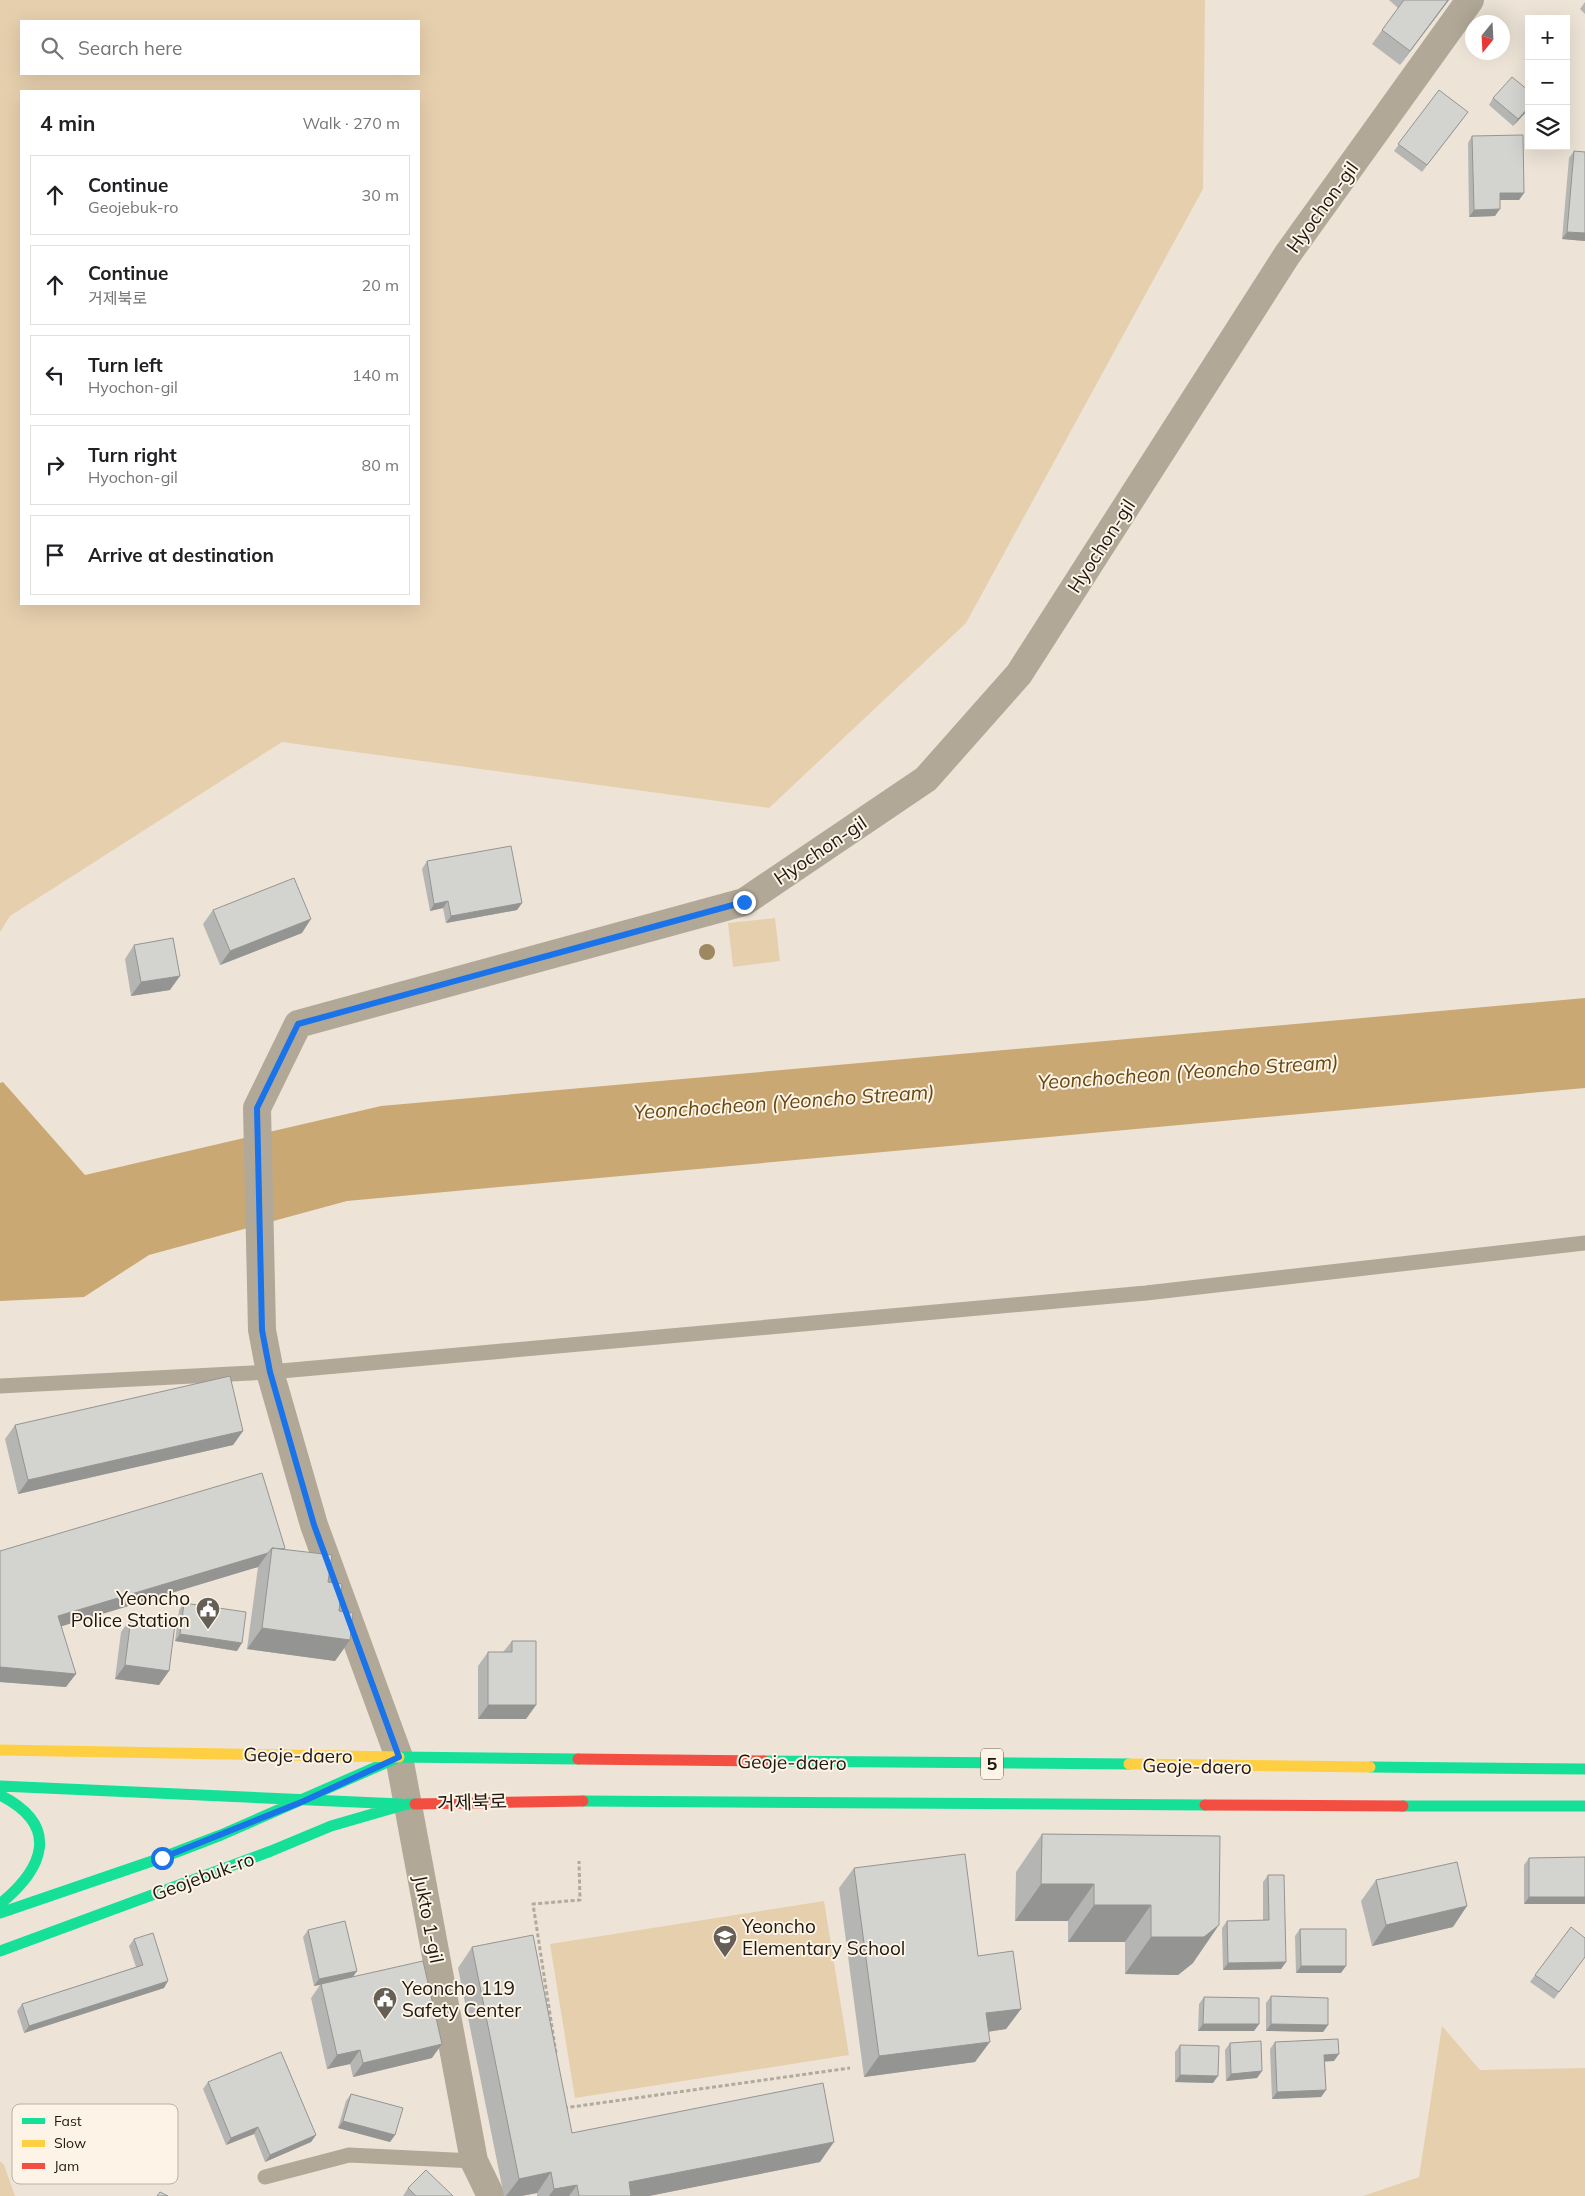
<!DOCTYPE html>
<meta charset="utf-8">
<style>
body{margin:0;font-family:Mulish,"Noto Sans KR",sans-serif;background:#f6f6f6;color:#202124}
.controls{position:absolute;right:15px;top:15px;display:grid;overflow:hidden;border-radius:0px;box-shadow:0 5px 20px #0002}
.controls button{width:45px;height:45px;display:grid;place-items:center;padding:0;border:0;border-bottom:1px solid #e0e0e0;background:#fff;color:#202124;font:25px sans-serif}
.compass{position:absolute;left:1465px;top:15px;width:45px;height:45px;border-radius:50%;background:#fff;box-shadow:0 5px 20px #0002;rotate:198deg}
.stop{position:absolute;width:15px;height:15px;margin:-11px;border:4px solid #1a73e8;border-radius:50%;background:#fff}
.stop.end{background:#1a73e8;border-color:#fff;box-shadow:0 1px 5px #0008}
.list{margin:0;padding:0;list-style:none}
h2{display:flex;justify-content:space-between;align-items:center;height:65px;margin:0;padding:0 20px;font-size:21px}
h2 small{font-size:16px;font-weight:400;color:#757577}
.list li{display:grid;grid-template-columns:32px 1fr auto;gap:15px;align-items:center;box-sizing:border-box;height:80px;margin:0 10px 10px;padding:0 10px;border:1px solid #e0e0e0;border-radius:0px}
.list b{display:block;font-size:19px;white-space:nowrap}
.list p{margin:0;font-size:16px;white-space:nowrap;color:#757577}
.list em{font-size:16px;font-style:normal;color:#757577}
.icon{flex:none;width:28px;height:28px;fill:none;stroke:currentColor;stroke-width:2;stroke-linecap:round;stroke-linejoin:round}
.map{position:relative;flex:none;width:1585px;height:2196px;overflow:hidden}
.search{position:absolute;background:#fff;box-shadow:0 5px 20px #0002;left:20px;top:20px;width:400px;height:55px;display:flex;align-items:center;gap:12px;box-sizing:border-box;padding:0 18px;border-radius:0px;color:#757577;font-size:19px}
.panel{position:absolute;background:#fff;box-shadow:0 5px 20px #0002;left:20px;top:90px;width:400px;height:515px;border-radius:0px}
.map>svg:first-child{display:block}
.green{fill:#e6cfad;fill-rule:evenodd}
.water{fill:#caa874}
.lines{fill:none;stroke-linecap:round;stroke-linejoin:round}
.path{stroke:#b3aa9e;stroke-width:3;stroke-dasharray:4 2.5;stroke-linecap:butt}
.lane{stroke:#b2a898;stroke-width:15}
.street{stroke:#b2a898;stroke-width:28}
.fast{stroke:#16e098;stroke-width:11}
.slow{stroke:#ffcf43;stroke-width:11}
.jam{stroke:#f24e42;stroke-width:11}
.tree{fill:#9c8861}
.wall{fill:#b5b6b3}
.shaded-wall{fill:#949492}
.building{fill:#d3d4d0;stroke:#949492}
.route{stroke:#1a73e8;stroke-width:6}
.labels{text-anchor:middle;stroke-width:4;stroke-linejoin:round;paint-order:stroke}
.shield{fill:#fdf3e6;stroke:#605a50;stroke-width:1}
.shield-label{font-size:18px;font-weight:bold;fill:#1d1810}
.street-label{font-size:19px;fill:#1d1810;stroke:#fdf3e6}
.poi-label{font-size:19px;fill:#1d1810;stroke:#fdf3e6;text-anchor:start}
.water-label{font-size:20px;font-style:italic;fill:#654710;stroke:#fdf3e6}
.key{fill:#fdf3e6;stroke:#bab1a6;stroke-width:1}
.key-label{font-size:14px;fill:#1d1810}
</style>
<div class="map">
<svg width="1585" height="2196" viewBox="0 0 1585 2196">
<rect width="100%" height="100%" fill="#ede4d7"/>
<path class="green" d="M 0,0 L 1205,0 L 1203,189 L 966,623 L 769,808 L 282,742 L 10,916 L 0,932 ZM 419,21 L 419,74 L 21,74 L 21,21 ZM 21,91 L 419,91 L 419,604 L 21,604 Z
M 775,918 L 780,961 L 733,967 L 728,923 Z
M 824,1901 L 849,2055 L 575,2098 L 550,1944 Z
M 1442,2026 L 1480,2070 L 1585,2068 L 1585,2196 L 1363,2196 L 1419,2177 Z
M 0,2161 L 4,2165 L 15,2196 L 0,2196 Z"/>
<path class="water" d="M 1585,998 L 1585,1088 L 347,1201 L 149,1255 L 84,1297 L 0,1301 L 0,1083 L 3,1082 L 85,1175 L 381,1106 Z"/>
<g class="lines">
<path class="path" d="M 556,2053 L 533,1904 L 580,1900 L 579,1861
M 564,2108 L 850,2068"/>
<path class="lane" d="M 0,1386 L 270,1372 L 1146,1293 L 1585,1243
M 265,2177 L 349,2155 L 474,2161"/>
<path class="street" d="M 491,2196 L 474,2161 L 399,1757 L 314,1525 L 270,1372 L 262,1330 L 257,1108 L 298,1024 L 744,902 L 926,779 L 1019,674 L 1287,255 L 1470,0"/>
<path class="fast" d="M 764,1761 L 1129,1764
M 1370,1767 L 1585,1769
M 0,1786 L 401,1804
M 0,1795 C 61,1826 44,1868 0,1904
M 583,1801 L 1205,1805
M 1403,1806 L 1585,1806
M 0,1913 L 161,1858 L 221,1835 L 399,1757 L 578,1759
M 0,1951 L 271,1851 L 331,1826 L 407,1804 L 415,1804"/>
<path class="slow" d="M 0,1750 L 399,1757
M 1129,1764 L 1370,1767"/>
<path class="jam" d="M 578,1759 L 764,1761
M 415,1804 L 583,1801
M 1205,1805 L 1403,1806"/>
</g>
<circle class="tree" cx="707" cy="952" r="8"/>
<path class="wall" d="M 1389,0 L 1449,0 L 1400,65 L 1372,44 L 1398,8 Z
M 1585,2 L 1585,14 L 1580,9 Z
M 1439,90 L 1463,119 L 1422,172 L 1394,151 Z
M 1529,91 L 1529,109 L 1513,126 L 1489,105 L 1493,98 Z
M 1472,136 L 1524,193 L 1519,200 L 1500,200 L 1495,216 L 1469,217 L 1468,143 Z
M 1574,151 L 1585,241 L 1562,239 L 1569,158 Z
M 427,861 L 522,903 L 517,910 L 446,923 L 443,908 L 430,911 L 422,869 Z
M 213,910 L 302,933 L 220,965 L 203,924 Z
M 134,945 L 170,990 L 131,996 L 125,959 Z
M 15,1425 L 243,1431 L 233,1445 L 18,1494 L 5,1439 Z
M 285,1548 L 284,1549 L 328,1582 L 350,1640 L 335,1661 L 247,1649 L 258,1567 L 62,1626 L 66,1687 L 0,1682 L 0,1551 Z
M 184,1603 L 237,1651 L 175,1641 L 179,1610 Z
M 131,1618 L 169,1671 L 159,1685 L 115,1679 L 121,1632 Z
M 512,1641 L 536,1705 L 526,1719 L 478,1719 L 478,1666 L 488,1652 L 503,1652 Z
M 1042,1834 L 1220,1836 L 1193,1963 L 1178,1975 L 1125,1974 L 1125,1942 L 1068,1942 L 1068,1921 L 1015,1921 L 1016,1872 Z
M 1585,1857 L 1524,1904 L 1524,1865 L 1529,1858 Z
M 854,1868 L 978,1956 L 1021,2009 L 1006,2029 L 988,2032 L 975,2062 L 864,2077 L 839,1888 Z
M 1268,1875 L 1286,1962 L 1281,1969 L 1223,1970 L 1222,1928 L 1227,1921 L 1263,1920 L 1263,1882 Z
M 1376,1880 L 1453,1927 L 1372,1946 L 1361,1901 Z
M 1300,1929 L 1341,1973 L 1296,1973 L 1295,1936 Z
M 308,1930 L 357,1971 L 352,1977 L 432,2058 L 353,2077 L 350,2064 L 327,2069 L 311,1998 L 320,1985 L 314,1986 L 303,1937 Z
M 134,1939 L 164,1988 L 24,2033 L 17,2011 L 22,2004 L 136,1967 L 129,1946 Z
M 472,1947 L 572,2133 L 820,2162 L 648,2196 L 537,2196 L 537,2193 L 521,2196 L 504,2196 L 458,1968 Z
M 1585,1957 L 1554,1999 L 1530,1982 L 1535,1975 Z
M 1271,1996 L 1328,2025 L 1323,2032 L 1266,2031 L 1266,2003 Z
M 1204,1997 L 1259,2024 L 1254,2031 L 1198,2031 L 1199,2004 Z
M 1275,2042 L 1334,2061 L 1325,2061 L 1326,2090 L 1321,2097 L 1272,2099 L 1270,2049 Z
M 1230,2043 L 1262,2071 L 1257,2078 L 1226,2081 L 1225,2050 Z
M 1180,2045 L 1213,2083 L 1175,2082 L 1175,2052 Z
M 208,2082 L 316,2135 L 311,2142 L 265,2162 L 254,2134 L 226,2145 L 203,2089 Z
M 351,2094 L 395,2135 L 390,2142 L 338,2128 L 346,2101 Z
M 408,2188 L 453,2196 L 403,2196 Z"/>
<path class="shaded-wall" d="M 1448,0 L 1449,0 L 1400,65 L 1410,51 Z
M 1529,107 L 1529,109 L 1513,126 L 1518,119 Z
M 1500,193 L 1524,193 L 1519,200 L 1495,200 Z
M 1500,209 L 1495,216 L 1469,217 L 1474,210 Z
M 1567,232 L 1585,233 L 1585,241 L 1562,239 Z
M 448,901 L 443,908 L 430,911 L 434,904 Z
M 522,903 L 517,910 L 446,923 L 451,916 Z
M 311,919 L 302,933 L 220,965 L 230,951 Z
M 180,976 L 170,990 L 131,996 L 141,982 Z
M 243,1431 L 233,1445 L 18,1494 L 28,1480 Z
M 268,1553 L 258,1567 L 49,1630 L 58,1616 Z
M 262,1628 L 350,1640 L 335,1661 L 247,1649 Z
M 180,1634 L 242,1643 L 237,1651 L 175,1641 Z
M 125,1665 L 169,1671 L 159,1685 L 115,1679 Z
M 0,1667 L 76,1674 L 66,1687 L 0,1682 Z
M 488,1705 L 536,1705 L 526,1719 L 478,1719 Z
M 1041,1884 L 1094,1884 L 1068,1921 L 1015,1921 Z
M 1529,1897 L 1585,1897 L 1585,1904 L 1524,1904 Z
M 1094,1905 L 1151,1905 L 1125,1942 L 1068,1942 Z
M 1467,1906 L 1453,1927 L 1372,1946 L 1386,1925 Z
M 1219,1925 L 1193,1963 L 1178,1975 L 1125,1974 L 1151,1937 Z
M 1286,1962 L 1281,1969 L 1223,1970 L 1228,1963 Z
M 1301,1966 L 1346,1966 L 1341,1973 L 1296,1973 Z
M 357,1971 L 352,1978 L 314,1986 L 319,1979 Z
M 168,1981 L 164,1988 L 24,2033 L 29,2026 Z
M 1021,2009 L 1006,2029 L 971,2034 L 986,2013 Z
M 1203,2024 L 1259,2024 L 1254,2031 L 1198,2031 Z
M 1271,2024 L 1328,2025 L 1323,2032 L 1266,2031 Z
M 990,2042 L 975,2062 L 864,2077 L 879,2056 Z
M 442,2044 L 432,2058 L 353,2077 L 363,2063 Z
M 360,2050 L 350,2064 L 327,2069 L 337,2055 Z
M 1339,2054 L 1334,2061 L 1319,2062 L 1324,2055 Z
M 1262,2071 L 1257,2078 L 1226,2081 L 1231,2074 Z
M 1180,2075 L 1218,2076 L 1213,2083 L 1175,2082 Z
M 1326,2090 L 1321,2097 L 1272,2099 L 1277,2092 Z
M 343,2121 L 395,2135 L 390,2142 L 338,2128 Z
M 258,2127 L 254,2134 L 226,2145 L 231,2138 Z
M 316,2135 L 311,2142 L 265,2162 L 270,2155 Z
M 834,2142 L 820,2162 L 649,2196 L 619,2196 L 629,2182 Z
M 551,2172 L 537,2193 L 521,2196 L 506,2196 L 519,2179 Z
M 577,2185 L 569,2196 L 549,2196 L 554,2189 Z"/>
<path class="building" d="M 1404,0 L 1448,0 L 1410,51 L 1382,30 Z
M 1512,77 L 1529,91 L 1529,107 L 1518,119 L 1493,98 Z
M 1439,90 L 1468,112 L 1427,165 L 1398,144 Z
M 1523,135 L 1524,193 L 1500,193 L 1500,209 L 1474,210 L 1472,136 Z
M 1574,151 L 1585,152 L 1585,233 L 1567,232 Z
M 511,846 L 522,903 L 451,916 L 448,901 L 434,904 L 427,861 Z
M 294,878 L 311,919 L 230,951 L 213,910 Z
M 173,938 L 180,976 L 141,982 L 134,945 Z
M 230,1376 L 243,1431 L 28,1480 L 15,1425 Z
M 262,1473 L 285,1548 L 282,1549 L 272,1548 L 268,1553 L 58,1616 L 76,1674 L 0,1667 L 0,1551 Z
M 272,1548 L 332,1555 L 328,1582 L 342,1584 L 339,1611 L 353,1613 L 350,1640 L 262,1628 Z
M 184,1603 L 246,1612 L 242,1643 L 180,1634 Z
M 131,1618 L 175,1624 L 169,1671 L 125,1665 Z
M 512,1641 L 536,1641 L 536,1705 L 488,1705 L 488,1652 L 512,1652 Z
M 1042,1834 L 1220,1836 L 1219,1925 L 1204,1937 L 1151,1937 L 1151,1905 L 1094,1905 L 1094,1884 L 1041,1884 Z
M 965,1854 L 978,1956 L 1013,1951 L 1021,2009 L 986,2013 L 990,2042 L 879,2056 L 854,1868 Z
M 1585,1857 L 1585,1897 L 1529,1897 L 1529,1858 Z
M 1457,1862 L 1467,1906 L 1386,1925 L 1376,1880 Z
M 1268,1875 L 1284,1875 L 1286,1962 L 1228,1963 L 1227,1921 L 1269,1920 Z
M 345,1921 L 357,1971 L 319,1979 L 308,1930 Z
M 1571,1927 L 1585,1938 L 1585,1957 L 1559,1992 L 1535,1975 Z
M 1300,1929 L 1346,1929 L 1346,1966 L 1301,1966 Z
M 153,1933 L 168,1981 L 29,2026 L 22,2004 L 143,1965 L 134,1939 Z
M 533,1935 L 572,2133 L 823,2083 L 834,2142 L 629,2182 L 631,2196 L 579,2196 L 577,2185 L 554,2189 L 551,2172 L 519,2179 L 472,1947 Z
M 423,1961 L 442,2044 L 363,2063 L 360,2050 L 337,2055 L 321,1984 Z
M 1271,1996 L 1328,1998 L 1328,2025 L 1271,2024 Z
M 1204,1997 L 1259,1998 L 1259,2024 L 1203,2024 Z
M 1338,2039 L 1339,2054 L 1324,2055 L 1326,2090 L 1277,2092 L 1275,2042 Z
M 1261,2041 L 1262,2071 L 1231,2074 L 1230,2043 Z
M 1180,2045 L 1219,2046 L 1218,2076 L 1180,2075 Z
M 281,2052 L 316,2135 L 270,2155 L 258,2127 L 231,2138 L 208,2082 Z
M 351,2094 L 403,2108 L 395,2135 L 343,2121 Z
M 426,2170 L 453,2196 L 416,2196 L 408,2188 Z
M 160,2192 L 168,2196 L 157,2196 Z"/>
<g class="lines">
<path class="route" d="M 162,1858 L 304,1801 L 399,1757 L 314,1525 L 270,1372 L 262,1330 L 257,1108 L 298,1024 L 744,902"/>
</g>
<defs>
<symbol id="civic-pin" viewBox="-11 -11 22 30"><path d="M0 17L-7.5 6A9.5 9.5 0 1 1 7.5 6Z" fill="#665f56" stroke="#fdf3e6"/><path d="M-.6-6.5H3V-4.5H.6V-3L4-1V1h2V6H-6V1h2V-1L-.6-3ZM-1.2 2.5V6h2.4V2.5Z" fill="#fff"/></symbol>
<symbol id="school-pin" viewBox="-11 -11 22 30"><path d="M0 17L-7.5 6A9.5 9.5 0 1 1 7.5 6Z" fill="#665f56" stroke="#fdf3e6"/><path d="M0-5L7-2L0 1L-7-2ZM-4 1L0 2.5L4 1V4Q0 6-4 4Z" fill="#fff"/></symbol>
</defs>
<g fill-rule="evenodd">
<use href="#civic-pin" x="194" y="1595" width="28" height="38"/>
<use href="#school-pin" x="711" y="1923" width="28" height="38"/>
<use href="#civic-pin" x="371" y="1985" width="28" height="38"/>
</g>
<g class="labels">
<rect class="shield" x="981" y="1748.5" width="22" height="31" rx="4"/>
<g class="shield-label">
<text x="992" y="1770">5</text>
</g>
<g class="street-label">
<text transform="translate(1322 207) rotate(-54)" y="7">Hyochon-gil</text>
<text transform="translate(1101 546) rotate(-57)" y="7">Hyochon-gil</text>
<text transform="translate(820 850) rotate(-34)" y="7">Hyochon-gil</text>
<text transform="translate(298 1755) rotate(1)" y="7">Geoje-daero</text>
<text transform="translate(792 1762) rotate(1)" y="7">Geoje-daero</text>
<text transform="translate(1197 1766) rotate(1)" y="7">Geoje-daero</text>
<text transform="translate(472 1802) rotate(-2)" y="7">거제북로</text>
<text transform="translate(203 1876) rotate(-20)" y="7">Geojebuk-ro</text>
<text transform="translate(429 1919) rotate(79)" y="7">Jukto 1-gil</text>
</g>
<g class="poi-label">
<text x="190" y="1605" text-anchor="end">Yeoncho<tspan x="190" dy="22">Police Station</tspan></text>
<text x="742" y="1933">Yeoncho<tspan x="742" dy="22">Elementary School</tspan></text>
<text x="402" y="1995">Yeoncho 119<tspan x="402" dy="22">Safety Center</tspan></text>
</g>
<g class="water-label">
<text transform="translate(1188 1072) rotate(-4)" y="7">Yeonchocheon (Yeoncho Stream)</text>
<text transform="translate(784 1102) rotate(-4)" y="7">Yeonchocheon (Yeoncho Stream)</text>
</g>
</g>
<rect x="12" y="2104" width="166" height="80" rx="8" class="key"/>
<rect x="22" y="2118" width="23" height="6" fill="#16e098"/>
<rect x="22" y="2140" width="23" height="7" fill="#ffcf43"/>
<rect x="22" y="2163" width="23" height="6" fill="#f24e42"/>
<g class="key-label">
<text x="54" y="2126">Fast</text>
<text x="54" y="2148">Slow</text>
<text x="54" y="2171">Jam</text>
</g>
</svg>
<div class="controls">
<button>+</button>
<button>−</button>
<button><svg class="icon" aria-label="layers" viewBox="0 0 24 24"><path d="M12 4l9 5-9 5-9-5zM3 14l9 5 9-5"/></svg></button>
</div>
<svg class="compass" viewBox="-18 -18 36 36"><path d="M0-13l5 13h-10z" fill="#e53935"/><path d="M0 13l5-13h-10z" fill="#757577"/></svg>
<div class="stop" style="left:162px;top:1858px"></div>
<div class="stop end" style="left:744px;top:902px"></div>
<div class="search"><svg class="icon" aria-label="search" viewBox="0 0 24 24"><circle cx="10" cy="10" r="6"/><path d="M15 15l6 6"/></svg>Search here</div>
<section class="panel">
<h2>4 min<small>Walk · 270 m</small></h2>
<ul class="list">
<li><svg class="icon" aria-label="ahead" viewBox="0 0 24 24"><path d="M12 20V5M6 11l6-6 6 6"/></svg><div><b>Continue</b><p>Geojebuk-ro</p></div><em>30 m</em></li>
<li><svg class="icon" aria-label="ahead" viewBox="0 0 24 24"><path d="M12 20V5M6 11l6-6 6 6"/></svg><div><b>Continue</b><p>거제북로</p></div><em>20 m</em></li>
<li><svg class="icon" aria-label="left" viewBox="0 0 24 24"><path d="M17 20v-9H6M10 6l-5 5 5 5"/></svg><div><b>Turn left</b><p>Hyochon-gil</p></div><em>140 m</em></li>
<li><svg class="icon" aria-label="right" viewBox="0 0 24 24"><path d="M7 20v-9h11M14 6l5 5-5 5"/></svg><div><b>Turn right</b><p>Hyochon-gil</p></div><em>80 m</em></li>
<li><svg class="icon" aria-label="arrive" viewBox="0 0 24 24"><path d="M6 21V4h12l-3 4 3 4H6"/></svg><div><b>Arrive at destination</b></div></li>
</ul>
</section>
</div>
